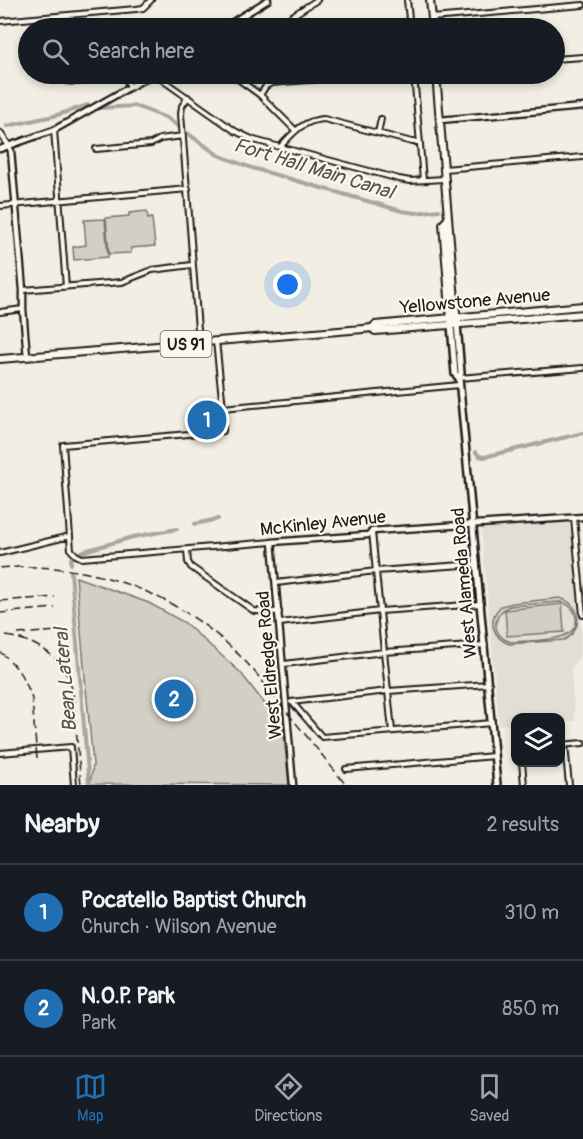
<!DOCTYPE html>
<meta charset="utf-8">
<style>
body{margin:0;font-family:Pangolin,sans-serif;background:#20242c;color:#f1f3f6}
.controls{position:absolute;right:18px;bottom:18px;display:grid;overflow:hidden;border-radius:12px;box-shadow:0 3px 9px #0003}
.controls button{width:54px;height:54px;display:grid;place-items:center;padding:0;border:0;border-bottom:2px solid #363941;background:#171b24;color:#f1f3f6;font:30px sans-serif}
.you{position:absolute;left:288px;top:285px;width:21px;height:21px;margin:-15px;border:4px solid #fff;border-radius:50%;background:#1a73e8;box-shadow:0 0 0 9px #1a73e833}
.badge{display:grid;place-items:center;width:39px;height:39px;border-radius:50%;background:#1f6fb2;color:#fff;font-size:20px;font-weight:700}
.pin{position:absolute;translate:-50% -50%;border:3px solid #fff;box-shadow:0 2px 6px #0006}
.list{margin:0;padding:0;list-style:none}
h2{display:flex;justify-content:space-between;align-items:center;height:78px;margin:0;padding:0 24px;font-size:26px}
h2 small{font-size:20px;font-weight:400;color:#9ea1a6}
.list li{display:grid;grid-template-columns:39px 1fr auto;gap:18px;align-items:center;box-sizing:border-box;height:96px;padding:0 24px;border-top:2px solid #363941}
.list b{display:block;font-size:22px;white-space:nowrap}
.list p{margin:0;font-size:20px;white-space:nowrap;color:#9ea1a6}
.list em{font-size:20px;font-style:normal;color:#9ea1a6}
.icon{flex:none;width:33px;height:33px;fill:none;stroke:currentColor;stroke-width:2;stroke-linecap:round;stroke-linejoin:round}
.map{position:relative;flex:none;width:583px;height:785px;overflow:hidden}
.search{position:absolute;background:#171b24;box-shadow:0 3px 9px #0003;left:18px;right:18px;top:18px;height:66px;display:flex;align-items:center;gap:15px;box-sizing:border-box;padding:0 21px;border-radius:33px;color:#9ea1a6;font-size:22px}
.sheet{height:270px;background:#171b24}
nav{display:flex;justify-content:space-around;align-items:center;box-sizing:border-box;height:84px;border-top:2px solid #363941;background:#171b24;font-size:16px;color:#9ea1a6}
nav a{display:grid;justify-items:center;gap:3px}
nav .on{color:#1f6fb2}
.map>svg:first-child{display:block}
.built{fill:#e2ded5}
.green{fill:#d2cfc6;stroke:#777671;stroke-width:1.5;fill-rule:evenodd}
.lines{fill:none;stroke-linecap:round;stroke-linejoin:round}
.canal{stroke:#a9a6a0;stroke-width:4}
.minor-casing{stroke:#1c1c1c;stroke-width:8}
.tertiary-casing{stroke:#1c1c1c;stroke-width:9}
.secondary-casing{stroke:#1c1c1c;stroke-width:10}
.primary-casing{stroke:#1c1c1c;stroke-width:10}
.minor{stroke:#fbf7ec;stroke-width:4}
.tertiary{stroke:#fbf7ec;stroke-width:4.5}
.secondary{stroke:#fbf7ec;stroke-width:5}
.primary{stroke:#fbf7ec;stroke-width:6}
.rail{stroke:#1c1c1c;stroke-width:1.5;stroke-dasharray:9 4.5;stroke-linecap:butt}
.labels{text-anchor:middle;stroke-width:4.5;stroke-linejoin:round;paint-order:stroke}
.shield{fill:#fbf7ec;stroke:#5f5e5a;stroke-width:1.5}
.shield-label{font-size:16px;font-weight:bold;fill:#1c1c1c}
.street-label{font-size:18px;fill:#1c1c1c;stroke:#fbf7ec}
.water-label{font-size:20px;font-style:italic;fill:#545351;stroke:#fbf7ec}
</style>
<div class="map">
<svg width="583" height="785" viewBox="0 0 583 785">
<rect width="100%" height="100%" fill="#f2eee4"/>
<filter id="ink" filterUnits="userSpaceOnUse"><feTurbulence type="fractalNoise" baseFrequency=".0167" numOctaves="2"/><feDisplacementMap in="SourceGraphic" scale="12" xChannelSelector="R" yChannelSelector="G"/><feConvolveMatrix kernelMatrix="1 2 1 2 8 2 1 2 1" color-interpolation-filters="sRGB"/></filter>
<g filter="url(#ink)">
<path class="built" d="M 570,521 L 582,636 L 579,658 L 571,668 L 575,721 L 561,722 L 560,718 L 516,718 L 515,724 L 499,725 L 481,528 Z"/>
<path class="green" d="M 147,211 L 148,219 L 152,218 L 155,246 L 131,248 L 131,253 L 109,254 L 106,218 L 129,216 L 129,213 Z
M 105,219 L 108,257 L 74,260 L 73,247 L 86,245 L 84,220 Z
M 76,577 L 149,603 L 185,623 L 240,672 L 283,727 L 289,785 L 90,784 L 93,765 Z
M 560,598 C 583,605 583,630 564,640 L 509,644 C 492,637 487,619 501,606 L 513,603 ZM 560,602 C 568,604 575,609 576,618 C 580,644 528,640 511,642 C 491,636 491,614 510,606 Z
M 562,604 L 564,632 L 507,636 L 505,610 Z"/>
<g class="lines">
<path class="canal" d="M 99,108 L 135,106 L 167,118 L 179,127
M 7,126 L 54,116 L 88,105
M 187,133 L 218,155 L 252,168 L 402,211 L 416,213 L 439,210
M 476,452 L 479,456 L 484,457 L 583,433
M 195,524 L 218,519
M 81,552 L 133,537 L 177,529
M 71,564 L 71,559 L 74,557
M 71,572 L 89,785"/>
<defs>
<path id="minor" d="M 407,0 L 410,28
M 432,18 L 583,5
M 0,21 L 136,9 L 143,8 L 151,0
M 273,28 L 317,0
M 554,59 L 583,57
M 53,74 C 67,87 92,81 108,74
M 122,74 L 130,86
M 154,74 L 235,131 L 254,140 L 399,179 L 410,181 L 444,179
M 231,74 L 260,95 L 295,130
M 414,74 L 423,180
M 260,95 L 266,86 L 272,83 L 380,74
M 188,97 L 182,106 L 181,114 L 199,342
M 54,130 L 66,287
M 378,133 L 381,119
M 280,147 C 293,133 303,120 324,119 L 412,142 L 419,142
M 96,149 L 151,144 L 160,139 L 183,136
M 444,169 L 583,157
M 0,206 L 188,189
M 23,290 L 122,282 L 152,270 L 192,265
M 0,312 L 23,309
M 216,341 L 223,408 L 223,431 L 63,445 L 71,550 L 76,555 L 82,558 L 272,542
M 459,378 L 583,368
M 223,408 L 459,385
M 574,518 L 583,615
M 372,532 L 392,731
M 187,550 L 188,562 L 191,567 L 254,611 L 279,612
M 0,553 L 70,536
M 276,583 L 376,571 L 477,564
M 280,623 L 380,611 L 481,604
M 284,664 L 384,652 L 485,645
M 291,702 L 388,691 L 489,684
M 292,702 L 322,737 L 492,723
M 560,745 L 583,743
M 565,745 L 569,785
M 0,753 L 71,747 L 74,785
M 522,762 L 524,785
M 346,769 L 494,756"/>
<path id="tertiary" d="M 223,28 L 268,0
M 440,120 L 583,107
M 0,133 L 9,146 L 11,151 L 23,290 L 23,309 L 27,357
M 0,149 L 54,130 L 153,74
M 293,785 L 272,542 L 368,535 L 372,531 L 583,517"/>
<path id="secondary" d="M 457,324 L 461,373 L 459,378 L 497,785
M 451,325 L 455,374 L 459,378"/>
<path id="primary" d="M 430,0 L 433,28
M 436,74 L 457,324
M 448,219 L 443,224 L 451,321
M 372,328 L 375,331 L 583,314
M 0,359 L 363,329 L 372,328 L 375,325 L 583,306"/>
</defs>
<use href="#minor" class="minor-casing"/>
<use href="#tertiary" class="tertiary-casing"/>
<use href="#secondary" class="secondary-casing"/>
<use href="#primary" class="primary-casing"/>
<use href="#minor" class="minor"/>
<use href="#tertiary" class="tertiary"/>
<use href="#secondary" class="secondary"/>
<use href="#primary" class="primary"/>
<path class="rail" d="M 0,568 C 92,560 181,594 244,660 C 256,672 266,686 276,699 C 300,728 323,756 346,785
M 0,601 L 55,597
M 0,613 L 55,608
M 18,634 L 57,631
M 6,636 C 39,641 66,659 73,693 L 81,785
M 0,652 C 16,664 26,680 32,699 L 37,759"/>
</g>
</g>
<g class="labels">
<rect class="shield" x="160.5" y="331" width="51" height="26" rx="4.5"/>
<g class="shield-label">
<text x="186" y="350">US 91</text>
</g>
<g class="street-label">
<text transform="translate(475 301) rotate(-5)" y="6">Yellowstone Avenue</text>
<text transform="translate(323 523) rotate(-6)" y="6">McKinley Avenue</text>
<text transform="translate(464 583) rotate(-95)" y="6">West Alameda Road</text>
<text transform="translate(269 665) rotate(-95)" y="6">West Eldredge Road</text>
</g>
<g class="water-label">
<text transform="translate(314 168) rotate(17)" y="7">Fort Hall Main Canal</text>
<text transform="translate(65 680) rotate(-95)" y="7">Bean Lateral</text>
</g>
</g>
</svg>
<div class="controls">
<button><svg class="icon" aria-label="layers" viewBox="0 0 24 24"><path d="M12 4l9 5-9 5-9-5zM3 14l9 5 9-5"/></svg></button>
</div>
<div class="you"></div>
<div class="pin badge" style="left:207px;top:420px">1</div>
<div class="pin badge" style="left:174px;top:699px">2</div>
<div class="search"><svg class="icon" aria-label="search" viewBox="0 0 24 24"><circle cx="10" cy="10" r="6"/><path d="M15 15l6 6"/></svg>Search here</div>
</div>
<section class="sheet">
<h2>Nearby<small>2 results</small></h2>
<ul class="list">
<li><span class="badge">1</span><div><b>Pocatello Baptist Church</b><p>Church · Wilson Avenue</p></div><em>310 m</em></li>
<li><span class="badge">2</span><div><b>N.O.P. Park</b><p>Park</p></div><em>850 m</em></li>
</ul>
</section>
<nav>
<a class="on"><svg class="icon" aria-label="map" viewBox="0 0 24 24"><path d="M3 6l6-2 6 2 6-2v14l-6 2-6-2-6 2zM9 4v14M15 6v14"/></svg>Map</a>
<a><svg class="icon" aria-label="directions" viewBox="0 0 24 24"><path d="M12 3l9 9-9 9-9-9zM9 14v-3h6M13 9l2 2-2 2"/></svg>Directions</a>
<a><svg class="icon" aria-label="saved" viewBox="0 0 24 24"><path d="M7 4h10v16l-5-4-5 4z"/></svg>Saved</a>
</nav>
